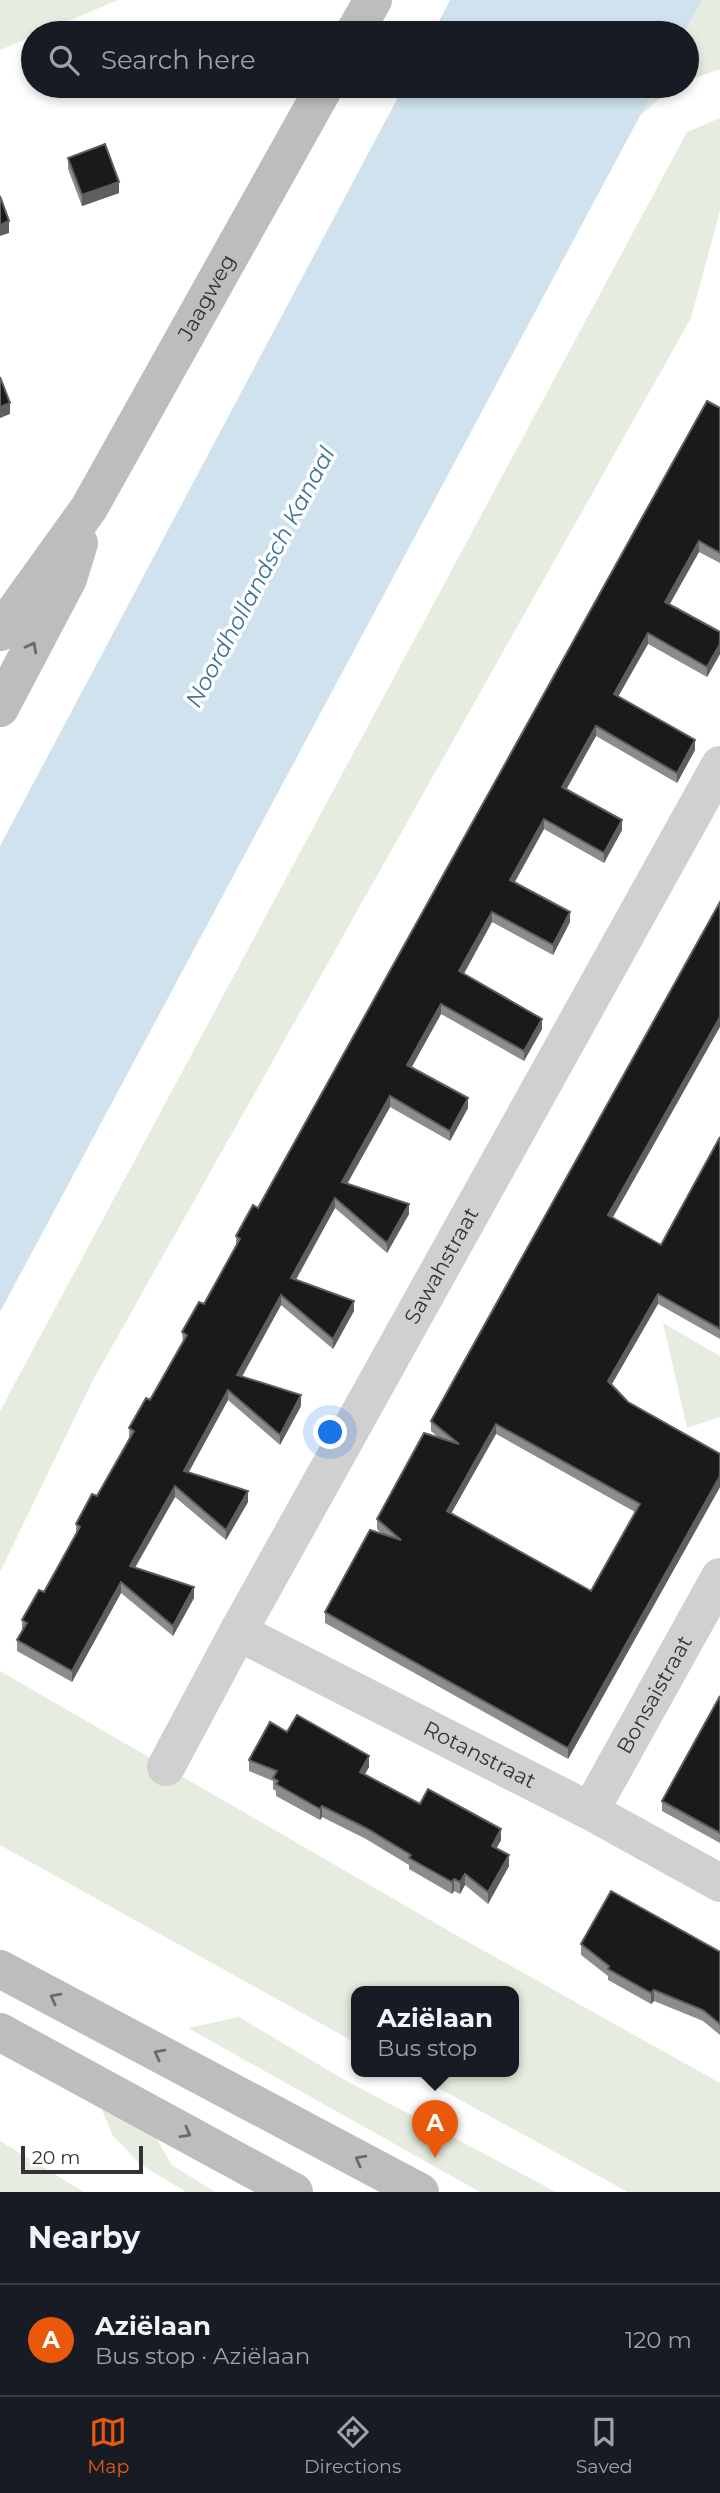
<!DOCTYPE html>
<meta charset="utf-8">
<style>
body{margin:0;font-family:Montserrat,sans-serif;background:#20242c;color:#f1f3f6}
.scale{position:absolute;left:21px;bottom:18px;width:122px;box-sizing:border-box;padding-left:7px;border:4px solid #333;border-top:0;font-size:19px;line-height:24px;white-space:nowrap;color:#333;-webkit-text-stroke:5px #fff;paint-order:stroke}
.you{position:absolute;left:331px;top:1433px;width:24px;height:24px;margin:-18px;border:5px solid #fff;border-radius:50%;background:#1a73e8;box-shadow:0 0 0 10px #1a73e833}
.badge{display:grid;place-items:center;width:46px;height:46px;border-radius:50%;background:#ea580c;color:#fff;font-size:23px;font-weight:700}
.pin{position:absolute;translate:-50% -58px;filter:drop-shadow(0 2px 4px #0008)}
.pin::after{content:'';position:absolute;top:37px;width:24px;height:21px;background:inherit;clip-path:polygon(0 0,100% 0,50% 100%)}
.popup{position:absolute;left:351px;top:1986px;width:168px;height:91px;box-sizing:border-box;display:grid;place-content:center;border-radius:14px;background:#171b24;filter:drop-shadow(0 2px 5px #0005);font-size:23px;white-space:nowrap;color:#9ea1a6}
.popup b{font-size:26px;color:#f1f3f6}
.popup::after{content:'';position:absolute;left:50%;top:100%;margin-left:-14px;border:14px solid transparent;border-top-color:#171b24}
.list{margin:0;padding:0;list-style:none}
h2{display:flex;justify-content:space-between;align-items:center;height:91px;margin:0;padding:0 28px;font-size:30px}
h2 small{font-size:23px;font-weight:400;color:#9ea1a6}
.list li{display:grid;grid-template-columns:46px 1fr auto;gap:21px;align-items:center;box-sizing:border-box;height:112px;padding:0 28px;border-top:2px solid #363941}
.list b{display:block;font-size:26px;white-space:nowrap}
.list p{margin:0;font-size:23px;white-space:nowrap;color:#9ea1a6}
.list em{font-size:23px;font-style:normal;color:#9ea1a6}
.icon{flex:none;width:38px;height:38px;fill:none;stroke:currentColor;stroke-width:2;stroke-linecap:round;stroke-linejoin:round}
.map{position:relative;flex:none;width:720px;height:2192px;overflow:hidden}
.search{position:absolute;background:#171b24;box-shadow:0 4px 10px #0003;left:21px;right:21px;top:21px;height:77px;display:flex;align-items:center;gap:18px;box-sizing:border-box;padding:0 24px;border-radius:38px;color:#9ea1a6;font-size:26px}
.sheet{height:203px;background:#171b24}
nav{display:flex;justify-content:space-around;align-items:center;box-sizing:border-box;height:98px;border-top:2px solid #363941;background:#171b24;font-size:19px;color:#9ea1a6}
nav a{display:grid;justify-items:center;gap:4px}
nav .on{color:#ea580c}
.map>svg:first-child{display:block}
.green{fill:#e6ecdf}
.water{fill:#cfe2ee}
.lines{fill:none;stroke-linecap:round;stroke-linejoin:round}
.street{stroke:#d0d0d0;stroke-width:38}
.secondary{stroke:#bdbdbd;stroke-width:38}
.wall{fill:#8c8c8c;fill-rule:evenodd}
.shaded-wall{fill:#5f5f5f}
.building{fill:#1a1a1a;stroke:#5f5f5f;stroke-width:2;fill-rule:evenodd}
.oneway{stroke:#6a6a6a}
.labels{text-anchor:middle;stroke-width:7;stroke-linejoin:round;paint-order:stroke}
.street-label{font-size:21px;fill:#333;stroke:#fff}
.water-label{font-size:23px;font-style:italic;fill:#3f7597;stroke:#fff}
</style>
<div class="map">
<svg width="720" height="2192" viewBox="0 0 720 2192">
<rect width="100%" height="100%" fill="#fff"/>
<path class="green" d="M 0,0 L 118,0 L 40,33 L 33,33 L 33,36 L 0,50 Z
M 702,0 L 720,0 L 720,69 L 687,81 L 687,33 L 684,33 Z
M 656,86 L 674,86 L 640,116 Z
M 720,118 L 720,211 L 691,318 L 92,1382 L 0,1572 L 0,1411 L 687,132 Z
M 663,1323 L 720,1356 L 720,1417 L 687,1428 Z
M 0,1671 L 461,1938 L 720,2083 L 720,2192 L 628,2192 L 409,2072 L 514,2072 L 514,1992 L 356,1992 L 356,2043 L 0,1845 Z
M 239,2017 L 343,2079 L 556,2192 L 480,2192 L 188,2028 Z
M 99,2103 L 151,2130 L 172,2165 L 215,2192 L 186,2192 L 140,2164 L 113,2136 Z
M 0,2141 L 84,2192 L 0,2192 Z"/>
<path class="water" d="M 450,0 L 702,0 L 684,33 L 433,33 Z
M 404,86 L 656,86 L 0,1312 L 0,846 Z"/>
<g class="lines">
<g class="street">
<path id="s1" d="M 238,1632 L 590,1811 L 720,1883"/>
<path id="s2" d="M 166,1767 L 238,1632 L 720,765"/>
<path id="s3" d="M 590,1811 L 720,1577"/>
</g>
<g class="secondary">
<path d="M 354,33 L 373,0"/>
<path id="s4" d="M 0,632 L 89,508 L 325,86"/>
<path d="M 0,708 L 68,579 L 79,543"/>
<path d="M 0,1969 L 420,2192"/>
<path d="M 0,2032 L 294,2192"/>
</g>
</g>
<path class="wall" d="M 68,158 L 119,193 L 82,206 L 68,169 Z
M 720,408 L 720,563 L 699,552 L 670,604 L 720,632 L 720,654 L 707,677 L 648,644 L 618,696 L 695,750 L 677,783 L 596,736 L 566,790 L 622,830 L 604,863 L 544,829 L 515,882 L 570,922 L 553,955 L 492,922 L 464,974 L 542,1029 L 524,1061 L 441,1014 L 412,1067 L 468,1108 L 450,1141 L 390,1107 L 347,1184 L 409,1214 L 387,1253 L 335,1208 L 296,1280 L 354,1311 L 333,1349 L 281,1305 L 242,1377 L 301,1406 L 280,1445 L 228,1400 L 188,1472 L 248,1502 L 226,1540 L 175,1497 L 135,1568 L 194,1598 L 173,1636 L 121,1593 L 72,1682 L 17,1651 L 17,1640 L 22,1630 L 22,1620 L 44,1592 L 76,1534 L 76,1524 L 97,1496 L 129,1438 L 129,1428 L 150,1400 L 183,1342 L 182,1332 L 204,1304 L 236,1246 L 236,1236 L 258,1208 Z
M 720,1137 L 720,1339 L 658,1304 L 611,1385 L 628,1402 L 720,1454 L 720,1487 L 568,1759 L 325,1623 L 325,1612 L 382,1534 L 377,1529 L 377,1519 L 439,1438 L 431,1431 L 431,1421 L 612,1218 L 661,1245 ZM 496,1434 L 635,1512 L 591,1591 L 451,1513 Z
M 720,1696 L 720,1843 L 662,1811 L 662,1801 Z
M 287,1732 L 369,1767 L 364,1774 L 420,1804 L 501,1840 L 496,1848 L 509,1866 L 488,1904 L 465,1885 L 460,1894 L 454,1891 L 452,1894 L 409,1869 L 409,1865 L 366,1839 L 322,1817 L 320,1820 L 276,1796 L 276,1791 L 273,1789 L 273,1781 L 249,1771 L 249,1760 Z
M 581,1944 L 720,1952 L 720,2035 L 703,2021 L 654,2001 L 651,2004 L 608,1980 L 608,1976 L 581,1955 Z"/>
<path class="shaded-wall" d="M 119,182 L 119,193 L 82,206 L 82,195 Z
M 9,221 L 9,233 L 0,236 L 0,225 Z
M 10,403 L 10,414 L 0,418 L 0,407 Z
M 699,541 L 699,552 L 665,612 L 665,602 Z
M 648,633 L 648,644 L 614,704 L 614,694 Z
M 720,644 L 720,654 L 707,677 L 707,667 Z
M 596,726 L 596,736 L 562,797 L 562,787 Z
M 695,740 L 695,750 L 677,783 L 677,773 Z
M 544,819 L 544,829 L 510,890 L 510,880 Z
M 622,820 L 622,830 L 604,863 L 604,853 Z
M 492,912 L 492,922 L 459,982 L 459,971 Z
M 570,912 L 570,922 L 553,955 L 553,945 Z
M 441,1004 L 441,1014 L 407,1075 L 407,1065 Z
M 720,1017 L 720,1027 L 608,1226 L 608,1215 Z
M 542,1019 L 542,1029 L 524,1061 L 524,1051 Z
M 390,1096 L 390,1107 L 342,1193 L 342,1182 Z
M 468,1098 L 468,1108 L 450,1141 L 450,1131 Z
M 335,1198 L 335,1208 L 291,1288 L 291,1278 Z
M 409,1204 L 409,1214 L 387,1253 L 387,1243 Z
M 658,1294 L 658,1304 L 608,1391 L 608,1381 Z
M 281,1295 L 281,1305 L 237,1385 L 237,1375 Z
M 354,1301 L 354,1311 L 333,1349 L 333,1339 Z
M 228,1390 L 228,1400 L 184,1481 L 184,1471 Z
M 301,1395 L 301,1406 L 280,1445 L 280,1435 Z
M 496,1424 L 496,1434 L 447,1521 L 447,1511 Z
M 720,1476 L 720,1487 L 568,1759 L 568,1748 Z
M 175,1486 L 175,1497 L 130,1576 L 130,1566 Z
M 248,1491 L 248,1502 L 226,1540 L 226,1530 Z
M 121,1582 L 121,1593 L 72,1682 L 72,1671 Z
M 194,1587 L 194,1598 L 173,1636 L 173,1626 Z
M 369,1756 L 369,1767 L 360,1783 L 360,1772 Z
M 322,1806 L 322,1817 L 320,1820 L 320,1809 Z
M 501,1829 L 501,1840 L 492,1857 L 492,1846 Z
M 509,1855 L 509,1866 L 488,1904 L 488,1892 Z
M 465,1874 L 465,1885 L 460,1894 L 460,1882 Z
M 454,1879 L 454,1891 L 452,1894 L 452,1882 Z
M 654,1990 L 654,2001 L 651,2004 L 651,1993 Z"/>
<path class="building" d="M 105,144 L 119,182 L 82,195 L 68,158 Z
M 0,196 L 9,221 L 0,225 Z
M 0,377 L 10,403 L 0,407 Z
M 707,401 L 720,408 L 720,553 L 699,541 L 665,602 L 720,632 L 720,644 L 707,667 L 648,633 L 614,694 L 695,740 L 677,773 L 596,726 L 562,787 L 622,820 L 604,853 L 544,819 L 510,880 L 570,912 L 553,945 L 492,912 L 459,971 L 542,1019 L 524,1051 L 441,1004 L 407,1065 L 468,1098 L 450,1131 L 390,1096 L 342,1182 L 409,1204 L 387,1243 L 335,1198 L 291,1278 L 354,1301 L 333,1339 L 281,1295 L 237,1375 L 301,1395 L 280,1435 L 228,1390 L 184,1471 L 248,1491 L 226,1530 L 175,1486 L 130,1566 L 194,1587 L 173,1626 L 121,1582 L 72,1671 L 17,1640 L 27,1623 L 22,1620 L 39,1590 L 44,1592 L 80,1527 L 76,1524 L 92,1494 L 97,1496 L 134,1431 L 129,1428 L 146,1398 L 150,1400 L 187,1335 L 182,1332 L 199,1302 L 204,1304 L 240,1239 L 236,1236 L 253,1205 L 258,1208 Z
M 720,902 L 720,1017 L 608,1215 L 661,1245 L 720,1137 L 720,1329 L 658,1294 L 608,1381 L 628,1402 L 720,1454 L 720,1476 L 568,1748 L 325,1612 L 370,1530 L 401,1540 L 377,1519 L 424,1433 L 459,1444 L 431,1421 ZM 496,1424 L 640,1504 L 591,1591 L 447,1511 Z
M 720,1696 L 720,1833 L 662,1801 Z
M 297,1715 L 369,1756 L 360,1772 L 420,1804 L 428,1789 L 501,1829 L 492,1846 L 509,1855 L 488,1892 L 465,1874 L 460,1882 L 454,1879 L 452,1882 L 409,1858 L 411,1855 L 366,1828 L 322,1806 L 320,1809 L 276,1784 L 278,1781 L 273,1778 L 277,1771 L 249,1760 L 270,1722 L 287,1732 Z
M 611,1891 L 720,1952 L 720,2024 L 703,2010 L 654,1990 L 651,1993 L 608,1969 L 609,1966 L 581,1944 Z"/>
<defs><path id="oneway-chevron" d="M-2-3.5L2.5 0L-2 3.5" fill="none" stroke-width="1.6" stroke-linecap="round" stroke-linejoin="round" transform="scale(1.75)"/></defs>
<g class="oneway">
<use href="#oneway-chevron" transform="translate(32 647) rotate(-62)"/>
<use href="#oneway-chevron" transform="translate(55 1998) rotate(-152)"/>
<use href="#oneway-chevron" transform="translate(159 2054) rotate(-152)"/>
<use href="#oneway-chevron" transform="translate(186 2133) rotate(29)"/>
<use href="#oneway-chevron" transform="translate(360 2160) rotate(-152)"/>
</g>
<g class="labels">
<g class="street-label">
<text dy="7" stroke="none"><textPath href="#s4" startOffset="394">Jaagweg</textPath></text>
<text dy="7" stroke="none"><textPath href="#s2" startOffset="572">Sawahstraat</textPath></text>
<text dy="7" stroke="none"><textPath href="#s3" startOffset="133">Bonsaistraat</textPath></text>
<text dy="7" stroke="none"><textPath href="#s1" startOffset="271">Rotanstraat</textPath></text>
</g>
<g class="water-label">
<text transform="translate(260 577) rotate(-62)" y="8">Noordhollandsch Kanaal</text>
</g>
</g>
</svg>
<div class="scale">20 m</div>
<div class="you"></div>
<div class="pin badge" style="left:435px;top:2158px">A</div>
<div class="popup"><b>Aziëlaan</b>Bus stop</div>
<div class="search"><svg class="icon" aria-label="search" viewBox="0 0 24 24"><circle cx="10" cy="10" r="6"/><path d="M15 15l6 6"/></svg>Search here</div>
</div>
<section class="sheet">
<h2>Nearby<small></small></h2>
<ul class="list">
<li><span class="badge">A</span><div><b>Aziëlaan</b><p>Bus stop · Aziëlaan</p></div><em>120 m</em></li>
</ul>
</section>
<nav>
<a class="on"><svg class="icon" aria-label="map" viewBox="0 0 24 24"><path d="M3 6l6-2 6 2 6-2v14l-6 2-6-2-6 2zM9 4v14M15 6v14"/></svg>Map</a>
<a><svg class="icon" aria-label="directions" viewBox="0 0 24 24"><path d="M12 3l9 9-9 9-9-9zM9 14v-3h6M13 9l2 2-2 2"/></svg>Directions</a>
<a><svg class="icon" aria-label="saved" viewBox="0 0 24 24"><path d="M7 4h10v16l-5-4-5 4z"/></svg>Saved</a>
</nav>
